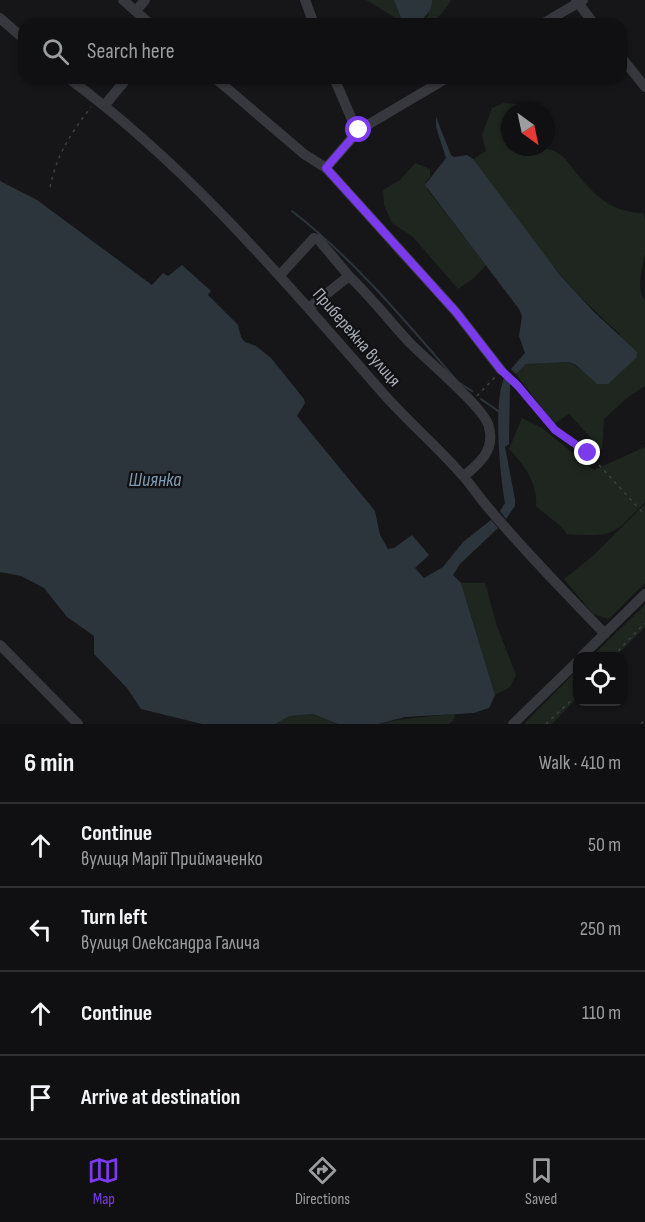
<!DOCTYPE html>
<meta charset="utf-8">
<style>
body{margin:0;font-family:"Sofia Sans Condensed",sans-serif;background:#1e1e20;color:#f1f3f6}
.controls{position:absolute;right:18px;bottom:18px;display:grid;overflow:hidden;border-radius:12px;box-shadow:0 2px 4px #0004}
.controls button{width:54px;height:54px;display:grid;place-items:center;padding:0;border:0;border-bottom:2px solid #303032;background:#101012;color:#f1f3f6;font:30px sans-serif}
.compass{position:absolute;left:501px;top:102px;width:54px;height:54px;border-radius:50%;background:#101012;box-shadow:0 2px 4px #0004;rotate:147deg}
.stop{position:absolute;width:18px;height:18px;margin:-14px;border:4px solid #7c3aed;border-radius:50%;background:#fff}
.stop.end{background:#7c3aed;border-color:#fff;box-shadow:0 2px 6px #0008}
.list{margin:0;padding:0;list-style:none}
h2{display:flex;justify-content:space-between;align-items:center;height:78px;margin:0;padding:0 24px;font-size:26px}
h2 small{font-size:20px;font-weight:400;color:#9c9d9f}
.list li{display:grid;grid-template-columns:39px 1fr auto;gap:18px;align-items:center;box-sizing:border-box;height:84px;padding:0 24px;border-top:2px solid #303032}
.list b{display:block;font-size:22px;white-space:nowrap}
.list p{margin:0;font-size:20px;white-space:nowrap;color:#9c9d9f}
.list em{font-size:20px;font-style:normal;color:#9c9d9f}
.icon{flex:none;width:33px;height:33px;fill:none;stroke:currentColor;stroke-width:2;stroke-linecap:round;stroke-linejoin:round}
.map{position:relative;flex:none;width:645px;height:724px;overflow:hidden}
.search{position:absolute;background:#101012;box-shadow:0 2px 4px #0004;left:18px;right:18px;top:18px;height:66px;display:flex;align-items:center;gap:15px;box-sizing:border-box;padding:0 21px;border-radius:18px;color:#9c9d9f;font-size:22px}
.sheet{height:414px;background:#101012}
nav{display:flex;justify-content:space-around;align-items:center;box-sizing:border-box;height:84px;border-top:2px solid #303032;background:#101012;font-size:16px;color:#9c9d9f}
nav a{display:grid;justify-items:center;gap:3px}
nav .on{color:#7c3aed}
.map>svg:first-child{display:block}
.green{fill:#1e261f}
.water{fill:#2c353c}
.lines{fill:none;stroke-linecap:round;stroke-linejoin:round}
.stream{stroke:#2c353c;stroke-width:2}
.path{stroke:#3d3f44;stroke-width:1.5;stroke-dasharray:3 4.5;stroke-linecap:butt}
.minor{stroke:#37383d;stroke-width:10}
.route{stroke:#7c3aed;stroke-width:8}
.labels{text-anchor:middle;stroke-width:4.5;stroke-linejoin:round;paint-order:stroke}
.street-label{font-size:18px;fill:#a8adb8;stroke:#111113}
.water-label{font-size:20px;font-style:italic;fill:#7f9bb3;stroke:#111113}
</style>
<div class="map">
<svg width="645" height="724" viewBox="0 0 645 724">
<rect width="100%" height="100%" fill="#161618"/>
<path class="green" d="M 366,0 L 394,0 L 402,22 Z
M 432,0 L 451,0 C 442,16 433,24 415,24 L 428,16 Z
M 504,103 L 518,104 L 520,111 L 510,111 L 510,147 C 525,147 542,145 556,152 C 567,158 570,166 578,175 C 597,198 612,212 643,213 L 645,219 C 645,230 645,242 645,253 C 643,268 635,286 645,301 L 645,386 L 628,397 L 604,419 L 602,450 L 569,414 L 554,424 L 516,374 L 526,364 L 569,362 L 584,371 L 620,334 C 563,285 515,222 473,159 L 486,151 L 482,135 L 492,108 Z
M 415,163 L 430,169 L 430,177 L 426,182 L 427,189 L 486,265 L 474,278 L 458,289 L 413,237 L 392,223 L 384,205 L 383,190 L 400,180 Z
M 522,418 L 542,428 L 594,470 L 645,447 L 645,502 C 612,536 615,537 567,534 C 559,522 547,517 536,506 C 538,483 524,465 509,449 Z
M 645,504 L 645,583 L 609,619 L 593,614 L 564,579 L 595,554 Z
M 461,583 L 485,583 L 497,626 L 516,675 L 510,687 L 495,695 Z
M 645,605 L 645,627 L 616,656 L 592,656 Z
M 577,670 L 577,698 L 552,724 L 524,724 Z
M 456,713 L 453,721 L 448,724 L 379,724 C 405,717 430,718 456,713 Z
M 313,714 L 338,724 L 275,724 L 290,716 Z"/>
<path class="water" d="M 394,0 L 432,0 C 432,17 417,24 403,24 Z
M 436,117 L 451,155 L 454,157 L 467,155 L 473,159 L 559,274 L 593,311 L 637,352 L 636,358 L 608,384 L 597,384 L 576,365 L 569,362 L 526,364 L 516,374 L 511,369 L 525,353 L 519,336 L 522,316 L 519,309 L 425,185 L 446,158 L 436,127 Z
M 0,181 L 37,200 L 152,285 L 163,273 L 168,276 L 182,265 L 211,291 L 208,295 L 238,325 L 241,337 L 245,342 L 256,346 L 271,358 L 304,399 L 305,403 L 297,416 L 375,511 L 380,535 L 388,549 L 394,548 L 412,535 L 429,555 L 415,568 L 424,578 L 443,567 L 463,542 L 491,520 L 498,528 L 460,564 L 453,575 L 461,583 L 495,695 L 489,708 L 474,713 L 405,717 L 378,724 L 338,724 L 313,714 L 290,716 L 275,724 L 202,724 L 141,709 L 127,688 L 94,654 L 94,636 L 67,617 L 44,588 L 21,576 L 0,572 Z
M 504,378 L 510,383 L 509,444 L 505,447 L 515,499 L 515,506 L 506,519 L 500,511 L 505,503 C 500,473 493,405 504,378 Z"/>
<g class="lines">
<path class="stream" d="M 292,211 C 355,260 406,322 458,382 L 472,391
M 481,399 L 501,413"/>
<path class="path" d="M 50,187 C 57,154 71,133 91,107
M 509,376 L 555,430 L 588,453 L 645,515
M 477,396 L 496,376
M 613,656 L 645,623
M 546,724 L 578,694
M 641,724 L 645,720"/>
<path class="minor" d="M 123,0 L 150,24
M 305,0 L 314,24
M 576,0 L 594,24
M 136,11 L 145,0
M 0,18 L 24,39
M 542,24 L 583,0
M 621,57 L 645,87
M 68,78 C 188,166 284,280 381,391 C 407,421 437,446 463,476 C 473,487 481,500 491,511 C 527,554 567,594 605,634
M 215,78 L 304,154 L 326,168 L 456,312 L 501,370
M 334,78 L 353,122 L 359,130
M 105,105 L 127,78
M 326,168 L 359,130 L 447,78
M 280,275 L 314,238 L 318,239 L 349,276
M 310,307 L 349,276 C 370,296 388,319 408,341 C 425,359 485,408 489,427 C 495,450 480,463 464,476
M 0,645 L 78,724
M 582,656 L 645,594
M 513,724 L 578,661"/>
</g>
<g class="lines">
<path class="route" d="M 359,130 L 326,168 L 456,312 L 501,370 L 518,386 L 555,430 L 588,453"/>
</g>
<g class="labels">
<g class="street-label">
<text transform="translate(357 337) rotate(49)" y="6">Прибережна вулиця</text>
</g>
<g class="water-label">
<text x="155" y="486">Шиянка</text>
</g>
</g>
</svg>
<div class="controls">
<button><svg class="icon" aria-label="locate" viewBox="0 0 24 24"><circle cx="12" cy="12" r="6"/><path d="M12 2v4M12 18v4M2 12h4M18 12h4"/></svg></button>
</div>
<svg class="compass" viewBox="-18 -18 36 36"><path d="M0-13l5 13h-10z" fill="#e53935"/><path d="M0 13l5-13h-10z" fill="#9c9d9f"/></svg>
<div class="stop" style="left:359px;top:130px"></div>
<div class="stop end" style="left:588px;top:453px"></div>
<div class="search"><svg class="icon" aria-label="search" viewBox="0 0 24 24"><circle cx="10" cy="10" r="6"/><path d="M15 15l6 6"/></svg>Search here</div>
</div>
<section class="sheet">
<h2>6 min<small>Walk · 410 m</small></h2>
<ul class="list">
<li><svg class="icon" aria-label="ahead" viewBox="0 0 24 24"><path d="M12 20V5M6 11l6-6 6 6"/></svg><div><b>Continue</b><p>вулиця Марії Приймаченко</p></div><em>50 m</em></li>
<li><svg class="icon" aria-label="left" viewBox="0 0 24 24"><path d="M17 20v-9H6M10 6l-5 5 5 5"/></svg><div><b>Turn left</b><p>вулиця Олександра Галича</p></div><em>250 m</em></li>
<li><svg class="icon" aria-label="ahead" viewBox="0 0 24 24"><path d="M12 20V5M6 11l6-6 6 6"/></svg><div><b>Continue</b></div><em>110 m</em></li>
<li><svg class="icon" aria-label="arrive" viewBox="0 0 24 24"><path d="M6 21V4h12l-3 4 3 4H6"/></svg><div><b>Arrive at destination</b></div></li>
</ul>
</section>
<nav>
<a class="on"><svg class="icon" aria-label="map" viewBox="0 0 24 24"><path d="M3 6l6-2 6 2 6-2v14l-6 2-6-2-6 2zM9 4v14M15 6v14"/></svg>Map</a>
<a><svg class="icon" aria-label="directions" viewBox="0 0 24 24"><path d="M12 3l9 9-9 9-9-9zM9 14v-3h6M13 9l2 2-2 2"/></svg>Directions</a>
<a><svg class="icon" aria-label="saved" viewBox="0 0 24 24"><path d="M7 4h10v16l-5-4-5 4z"/></svg>Saved</a>
</nav>
